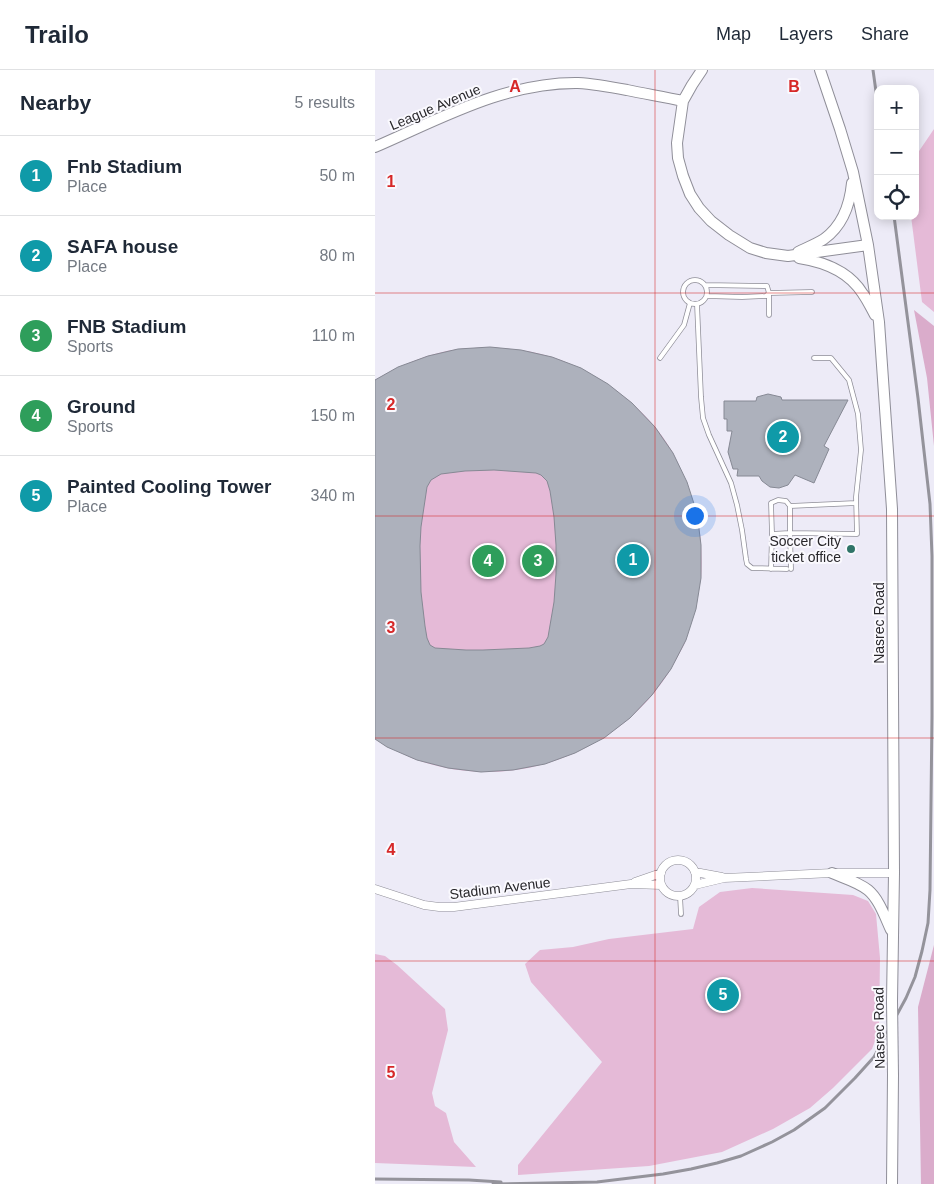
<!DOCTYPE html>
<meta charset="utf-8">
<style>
body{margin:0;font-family:Helvetica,sans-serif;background:#f2f2f3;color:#1f2937}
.controls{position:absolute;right:15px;top:15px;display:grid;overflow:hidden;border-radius:10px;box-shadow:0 2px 12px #0003}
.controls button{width:45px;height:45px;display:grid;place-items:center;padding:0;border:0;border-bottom:1px solid #e0e1e3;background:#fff;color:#1f2937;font:25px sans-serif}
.you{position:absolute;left:319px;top:445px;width:18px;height:18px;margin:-12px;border:4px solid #fff;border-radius:50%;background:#1a73e8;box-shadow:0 0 0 8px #1a73e833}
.badge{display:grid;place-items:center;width:32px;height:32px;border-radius:50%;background:#2f7468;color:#fff;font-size:16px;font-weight:700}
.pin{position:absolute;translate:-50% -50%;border:2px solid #fff;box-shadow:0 1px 5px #0006}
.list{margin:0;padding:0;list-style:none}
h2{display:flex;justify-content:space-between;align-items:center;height:65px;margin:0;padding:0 20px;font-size:21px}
h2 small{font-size:16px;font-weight:400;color:#747a83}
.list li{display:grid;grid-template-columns:32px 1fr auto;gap:15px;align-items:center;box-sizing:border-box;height:80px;padding:0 20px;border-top:1px solid #e0e1e3}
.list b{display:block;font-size:19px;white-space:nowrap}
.list p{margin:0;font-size:16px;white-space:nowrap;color:#747a83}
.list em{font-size:16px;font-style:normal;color:#747a83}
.icon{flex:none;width:28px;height:28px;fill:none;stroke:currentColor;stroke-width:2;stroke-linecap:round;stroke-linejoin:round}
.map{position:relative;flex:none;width:559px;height:1114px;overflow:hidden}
header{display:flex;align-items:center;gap:30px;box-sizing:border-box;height:70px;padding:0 25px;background:#fff;border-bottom:1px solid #e0e1e3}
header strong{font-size:24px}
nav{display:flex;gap:28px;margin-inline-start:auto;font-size:18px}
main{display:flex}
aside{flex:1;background:#fff}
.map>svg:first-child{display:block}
.green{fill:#e5bad7}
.forest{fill:#daaccb}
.building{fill:#adb1bc;stroke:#868994;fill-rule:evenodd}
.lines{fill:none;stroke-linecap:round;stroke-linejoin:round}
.lane-casing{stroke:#8f8e98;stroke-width:5.5}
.street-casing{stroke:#8f8e98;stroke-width:9}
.secondary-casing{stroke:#8f8e98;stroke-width:12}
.lane{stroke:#fff;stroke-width:4}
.street{stroke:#fff;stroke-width:8}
.secondary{stroke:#fff;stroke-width:10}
.rail{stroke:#94939b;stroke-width:3}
.secondary-bridge-casing{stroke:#8f8e98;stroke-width:12;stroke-linecap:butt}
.secondary-bridge{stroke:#fff;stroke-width:10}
.grid{fill:none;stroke:#d62828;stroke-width:1;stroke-opacity:0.55}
.poi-dot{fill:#2f7468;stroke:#faf9fe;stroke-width:2}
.labels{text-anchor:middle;stroke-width:4;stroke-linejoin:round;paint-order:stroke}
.street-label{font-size:14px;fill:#28272b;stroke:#faf9fe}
.poi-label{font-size:14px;fill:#28272b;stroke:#faf9fe;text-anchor:end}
.grid-label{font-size:16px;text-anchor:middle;font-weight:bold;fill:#d62828;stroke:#faf9fe;stroke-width:4;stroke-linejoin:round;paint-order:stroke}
</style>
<header>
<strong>Trailo</strong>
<nav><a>Map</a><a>Layers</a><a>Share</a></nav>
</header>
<main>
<aside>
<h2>Nearby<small>5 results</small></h2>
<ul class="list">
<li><span class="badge" style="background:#0f9aa8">1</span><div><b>Fnb Stadium</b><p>Place</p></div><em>50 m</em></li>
<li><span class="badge" style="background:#0f9aa8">2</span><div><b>SAFA house</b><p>Place</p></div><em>80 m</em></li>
<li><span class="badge" style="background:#2e9e5b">3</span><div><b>FNB Stadium</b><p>Sports</p></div><em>110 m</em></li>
<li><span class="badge" style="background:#2e9e5b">4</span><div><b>Ground</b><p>Sports</p></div><em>150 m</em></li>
<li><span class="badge" style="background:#0f9aa8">5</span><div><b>Painted Cooling Tower</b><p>Place</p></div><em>340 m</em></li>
</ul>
</aside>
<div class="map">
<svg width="559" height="1114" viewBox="0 0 559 1114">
<rect width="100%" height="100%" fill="#edebf7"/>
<path class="green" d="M 559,59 L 559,242 L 547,232 L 536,146 L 540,146 L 540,87 Z
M 115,277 C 136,279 157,280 177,287 C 224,302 274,339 298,383 C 303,393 307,405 311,416 C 314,425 318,433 321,442 C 326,459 328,491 326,509 C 324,520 320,532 317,543 C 315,552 314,561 311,570 C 309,576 305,582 302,588 C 277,637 233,672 182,690 C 138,706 86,706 42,690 C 28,685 14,676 0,669 L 0,310 C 26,295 53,283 84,279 C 94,278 104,278 115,277 Z
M 377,818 L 478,825 L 493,831 L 501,844 L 505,888 L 504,960 L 497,979 L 458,1018 L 435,1038 L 398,1059 L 347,1082 L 274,1096 L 143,1105 L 143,1095 L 227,992 L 156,912 L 150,894 L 165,880 L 198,877 L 234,869 L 318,859 L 324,837 L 345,822 Z
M 0,884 L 10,886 L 22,895 L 70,939 L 73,960 L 57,1023 L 60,1036 L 71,1043 L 79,1072 L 101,1097 L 0,1093 Z"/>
<path class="forest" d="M 539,240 L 559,256 L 559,376 L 552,308 Z
M 559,875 L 559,1114 L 546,1114 L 543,937 Z"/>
<path class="building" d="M 115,277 L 146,280 L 177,287 L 206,298 L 233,314 L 257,333 L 280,357 L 298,383 L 312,412 L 322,443 L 326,475 L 326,508 L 321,539 L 311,570 L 296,599 L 277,625 L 255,648 L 229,668 L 200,683 L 170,694 L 138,700 L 106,702 L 73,698 L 42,690 L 12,677 L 0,669 L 0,310 L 23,297 L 53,286 L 83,279 ZM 119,400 L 161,403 L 166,405 L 172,411 L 175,421 L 179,447 L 181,475 L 181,504 L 179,532 L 173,567 L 169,574 L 165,576 L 154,578 L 108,580 L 91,580 L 60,578 L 55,575 L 52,568 L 50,556 L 46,522 L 45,476 L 46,457 L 52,417 L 56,410 L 66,404 L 90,401 Z
M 393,324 L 406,327 L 407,330 L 473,330 L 449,376 L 454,379 L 439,413 L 420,405 L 413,415 L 404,418 L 395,417 L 387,411 L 384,406 L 362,406 L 363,399 L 358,399 L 353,382 L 357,361 L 352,361 L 352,349 L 349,349 L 349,331 L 381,331 L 382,327 Z
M332 925a16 16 0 1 1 32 0a16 16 0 1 1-32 0Z"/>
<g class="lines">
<defs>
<path id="lane" d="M308 222a12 12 0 1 1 24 0a12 12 0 1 1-24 0Z
M 330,215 L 392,216 L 394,223 L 394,245
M 332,226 L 367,227 L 391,226 L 394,223 L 437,222
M 322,234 L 326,327 L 328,348 L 334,365 L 356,413 L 362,435 L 367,460 L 371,489 L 372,494 L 377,498 L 412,499
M 285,288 L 309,255 L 315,233
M 397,464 L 396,433 L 403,430 L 411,431 L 415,436
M 396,499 L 397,464 L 415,463 L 415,436 L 481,433
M 416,499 L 415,463 L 482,464 L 481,427 L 486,380 L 483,344 L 474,310 L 456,288 L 439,288
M 305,826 L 306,844"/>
<path id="street" d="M285 808a18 18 0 1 1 36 0a18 18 0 1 1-36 0Z
M 320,802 L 347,807
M 260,812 L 286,803
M 320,815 L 349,808 L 457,803 L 519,803
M 0,819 L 49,835 L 64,837 L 79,837 L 256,814 L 286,815"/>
<path id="secondary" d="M 327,0 L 317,15 L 308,31 L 302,73 L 303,88 L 308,106 L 315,124 L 324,138 L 336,151 L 354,165 L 375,178 L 391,183 L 413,186 L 493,175
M 445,0 L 465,59 L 478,102 L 493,175 L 504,252 L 517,439 L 519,803 L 517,931
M 0,77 C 65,49 130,12 203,13 C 219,14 236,17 252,20 C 271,24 290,27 308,31
M 423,182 C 431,178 441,174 449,169 C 467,156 475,134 477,113
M 424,188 C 450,192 474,201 488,224 C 493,231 496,238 500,245
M 457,803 C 469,808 483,812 493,820 C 504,829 510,847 516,860
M 517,1114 L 518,1005"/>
</defs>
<use href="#lane" class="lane-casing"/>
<use href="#street" class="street-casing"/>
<use href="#secondary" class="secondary-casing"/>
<use href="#lane" class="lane"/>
<use href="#street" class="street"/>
<use href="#secondary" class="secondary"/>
<path class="rail" d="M 498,0 L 503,36
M 0,1109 L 94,1110 L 126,1112
M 118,1114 L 222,1112 L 288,1104 L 316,1099 L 342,1093 L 366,1086 L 397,1072 L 419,1060 L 450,1038 L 480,1008 L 499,987 L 531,928 L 540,907 L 547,881 L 553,853 L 555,820 L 557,646 L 557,486 L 555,434 L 543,328 L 519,146"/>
<defs>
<path id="secondary-bridge" d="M 517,931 L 518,1005"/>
</defs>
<use href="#secondary-bridge" class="secondary-bridge-casing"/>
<use href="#secondary-bridge" class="secondary-bridge"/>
</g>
<path class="grid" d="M 280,0 L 280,1114M 0,223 L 559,223M 0,446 L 559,446M 0,668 L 559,668M 0,891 L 559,891"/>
<circle class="poi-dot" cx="476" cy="479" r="5"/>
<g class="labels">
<g class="street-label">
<text transform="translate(60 37) rotate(-23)" y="5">League Avenue</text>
<text transform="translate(504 553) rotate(-90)" y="5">Nasrec Road</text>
<text transform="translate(125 818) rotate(-7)" y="5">Stadium Avenue</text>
<text transform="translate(504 958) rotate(-91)" y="5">Nasrec Road</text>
</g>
<g class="poi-label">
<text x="466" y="476">Soccer City<tspan x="466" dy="16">ticket office</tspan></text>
</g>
</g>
<g class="grid-label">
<text x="140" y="22">A</text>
<text x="419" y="22">B</text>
<text x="16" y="117">1</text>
<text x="16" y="340">2</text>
<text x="16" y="563">3</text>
<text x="16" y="785">4</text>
<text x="16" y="1008">5</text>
</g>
</svg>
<div class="controls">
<button>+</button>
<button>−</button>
<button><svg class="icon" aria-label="locate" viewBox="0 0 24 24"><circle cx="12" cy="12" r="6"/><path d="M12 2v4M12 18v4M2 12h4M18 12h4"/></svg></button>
</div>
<div class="you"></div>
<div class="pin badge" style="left:258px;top:490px;background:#0f9aa8">1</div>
<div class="pin badge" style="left:408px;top:367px;background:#0f9aa8">2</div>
<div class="pin badge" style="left:163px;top:491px;background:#2e9e5b">3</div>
<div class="pin badge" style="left:113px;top:491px;background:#2e9e5b">4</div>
<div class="pin badge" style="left:348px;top:925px;background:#0f9aa8">5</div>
</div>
</main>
